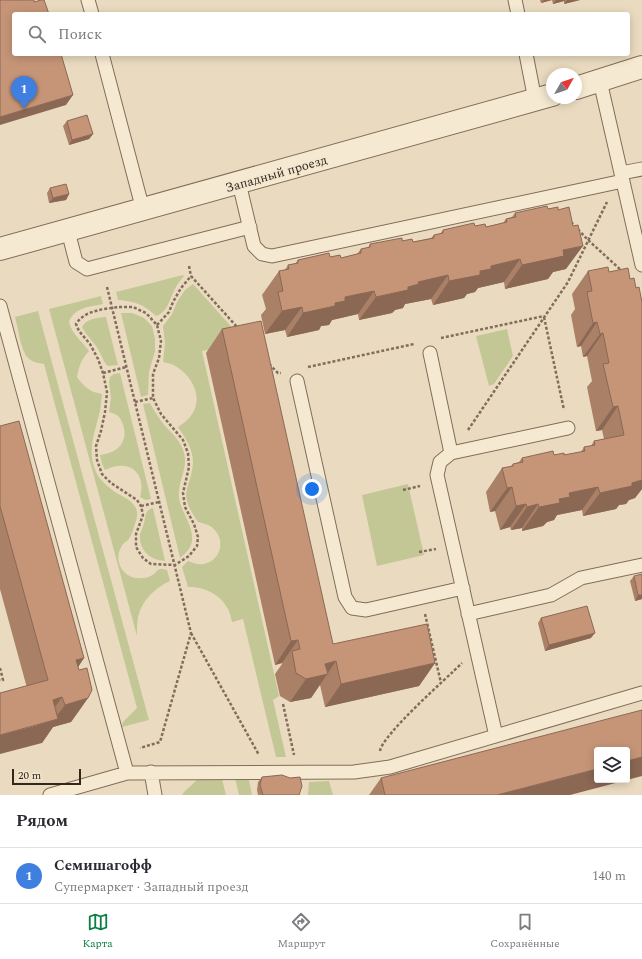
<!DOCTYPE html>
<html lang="ru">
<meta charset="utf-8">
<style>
body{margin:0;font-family:Spectral,serif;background:#f2f2f3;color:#2b2b33}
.controls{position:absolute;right:12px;bottom:12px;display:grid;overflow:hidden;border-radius:4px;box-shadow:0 2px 10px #0003}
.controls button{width:36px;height:36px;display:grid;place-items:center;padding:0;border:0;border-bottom:1px solid #e1e1e2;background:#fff;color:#2b2b33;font:20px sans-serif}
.compass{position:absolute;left:546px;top:68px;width:36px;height:36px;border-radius:50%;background:#fff;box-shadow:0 2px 10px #0003;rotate:50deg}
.scale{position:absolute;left:12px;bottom:10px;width:69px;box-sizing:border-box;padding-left:4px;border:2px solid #32261d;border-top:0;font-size:11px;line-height:14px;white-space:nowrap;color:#32261d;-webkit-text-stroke:3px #f2e6cf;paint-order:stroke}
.you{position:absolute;left:312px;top:489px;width:14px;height:14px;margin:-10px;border:3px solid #fff;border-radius:50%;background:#1a73e8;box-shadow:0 0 0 6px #1a73e833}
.badge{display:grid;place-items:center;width:26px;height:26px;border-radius:50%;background:#0b8043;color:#fff;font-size:13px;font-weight:700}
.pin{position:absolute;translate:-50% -33px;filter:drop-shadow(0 1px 2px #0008)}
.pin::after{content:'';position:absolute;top:21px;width:14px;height:12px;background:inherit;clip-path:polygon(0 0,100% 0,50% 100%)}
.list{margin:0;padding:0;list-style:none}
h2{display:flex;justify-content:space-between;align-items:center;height:52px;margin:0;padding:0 16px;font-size:17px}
h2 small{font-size:13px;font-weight:400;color:#7c7c81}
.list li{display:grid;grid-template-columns:26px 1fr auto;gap:12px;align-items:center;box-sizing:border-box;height:56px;padding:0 16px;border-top:1px solid #e1e1e2}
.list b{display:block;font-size:15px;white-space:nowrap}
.list p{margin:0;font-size:13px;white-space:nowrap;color:#7c7c81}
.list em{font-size:13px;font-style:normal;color:#7c7c81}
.icon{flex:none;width:22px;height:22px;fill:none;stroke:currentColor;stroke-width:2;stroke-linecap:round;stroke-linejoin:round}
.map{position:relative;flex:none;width:642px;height:795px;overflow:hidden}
.search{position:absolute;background:#fff;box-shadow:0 2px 10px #0003;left:12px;right:12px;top:12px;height:44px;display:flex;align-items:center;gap:10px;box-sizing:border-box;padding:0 14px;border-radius:4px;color:#7c7c81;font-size:15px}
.sheet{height:108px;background:#fff}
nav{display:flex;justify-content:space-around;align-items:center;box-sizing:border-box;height:56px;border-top:1px solid #e1e1e2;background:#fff;font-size:11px;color:#7c7c81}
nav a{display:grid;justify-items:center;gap:2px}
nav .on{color:#0b8043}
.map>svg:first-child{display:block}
.green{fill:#c3c795}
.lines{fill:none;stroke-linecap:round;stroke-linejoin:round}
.service-casing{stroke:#816d59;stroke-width:15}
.minor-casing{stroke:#816d59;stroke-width:24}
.path{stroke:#816d59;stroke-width:2.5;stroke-dasharray:3 2;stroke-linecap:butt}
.service{stroke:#f6e9d2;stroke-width:13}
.minor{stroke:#f6e9d2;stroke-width:22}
.wall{fill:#aa8067}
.shaded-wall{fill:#8b6854}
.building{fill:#c69578;stroke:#8b6854}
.labels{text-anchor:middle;stroke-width:3;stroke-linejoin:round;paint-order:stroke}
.street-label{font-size:13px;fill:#32261d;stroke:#f2e6cf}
</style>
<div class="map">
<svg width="642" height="795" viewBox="0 0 642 795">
<rect width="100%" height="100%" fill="#eadbc0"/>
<path class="green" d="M 183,275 L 184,276 C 181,280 178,283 176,287 C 170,297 168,313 156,316 C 145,305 134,301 118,300 L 116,292 Z
M 193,284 L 245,342 L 202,351 L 279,696 L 273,700 L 286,757 L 276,757 L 243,619 L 232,622 C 231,618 230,613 228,609 C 221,595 204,586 188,587 L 182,567 L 188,561 C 193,563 198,565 204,564 C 223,560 226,536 210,526 C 207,524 202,523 198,522 C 193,514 186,505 186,494 C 187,486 191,478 192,470 C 196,454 187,440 178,427 C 182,424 187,421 190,417 C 204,400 194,378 177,367 C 173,364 167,363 163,362 L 165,343 L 163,326 L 172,314 L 177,302 L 185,290 Z
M 101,296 L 103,304 C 89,307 75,307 69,322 C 72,334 81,340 89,351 C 81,360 79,366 77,377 C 84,387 90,392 102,394 C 101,401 101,409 99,415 C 94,435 87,452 96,472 C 100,480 107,486 115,492 C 124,498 139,502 137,517 C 136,521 132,535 130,537 C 129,540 126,541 124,543 C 115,553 117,568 128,575 C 135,580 148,579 154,574 C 157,571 158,569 162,569 C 162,569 167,570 167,570 L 170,581 C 155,588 142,600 138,617 C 137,623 137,630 137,636 L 49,309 Z
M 38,311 L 149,720 L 122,727 L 123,722 L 137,708 L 44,364 C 38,363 32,362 28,358 C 21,351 18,328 15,317 Z
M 121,313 L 132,313 L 144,318 L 152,326 L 155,339 L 155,351 L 149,372 L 148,395 L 141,397 Z
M 106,317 L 118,365 L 108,366 C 103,362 103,358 100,353 C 96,343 86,336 82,327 C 87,318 97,318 106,317 Z
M 507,329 L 513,356 L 494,384 L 489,386 L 476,336 Z
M 120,373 L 151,499 L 146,500 L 140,497 C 147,472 128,458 105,470 L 102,464 L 100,455 C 108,454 118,451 122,443 C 127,435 124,422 118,416 C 116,414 112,413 109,412 L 111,398 L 109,382 L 110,377 L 114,374 Z
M 150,403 C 154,411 159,418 165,426 C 172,433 179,439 183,450 C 189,465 180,477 179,491 C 177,509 194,523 192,541 C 191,548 186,553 180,558 L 143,404 Z
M 408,484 L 424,555 L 377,566 L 362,495 Z
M 153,508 L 165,561 C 161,560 156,560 153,558 C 144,554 139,544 140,534 C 141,531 143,527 144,523 C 146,515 145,510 153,508 Z
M 199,778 L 222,779 L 226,795 L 182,795 L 184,792 Z
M 235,778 L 249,780 L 252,795 L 239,795 Z
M 329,781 L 333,795 L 308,795 L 309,782 Z"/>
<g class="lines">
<defs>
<path id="service" d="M 88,0 L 92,14
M 515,0 L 518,14
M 102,54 L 143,210
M 526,54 L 535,100
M 600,81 L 642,265
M 621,173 L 642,169
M 239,183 L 254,246 L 262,254 L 272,256 L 623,181
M 68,231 L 76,262 L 87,269 L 250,227
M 0,306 L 127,773
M 430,353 L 451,453
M 297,381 L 345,597 L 352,608 L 366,610 L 463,588
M 468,614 L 551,595 L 581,578 L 642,565
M 496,736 L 437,475 L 440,462 L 451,453 L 568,428
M 151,772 L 155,795
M 50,795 L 127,773 L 354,772 L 390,767 L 642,693"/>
<path id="minor" d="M 576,88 L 642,67
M 0,249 L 552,95"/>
</defs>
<use href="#service" class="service-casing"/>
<use href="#minor" class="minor-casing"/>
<path class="path" d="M 571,222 L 588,240 L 622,271
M 189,266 L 191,276 L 238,328
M 107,287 L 191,633 L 160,742 L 140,748
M 119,307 L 133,307 L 146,313 L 157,325 L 161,341 L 159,358 L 153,374 L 153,398 L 161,414 L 183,440 L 188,453 L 189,467 L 183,493 L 185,507 L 194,524 L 198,537 L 197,546 L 189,556 L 175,565 L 151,564 L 143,558 L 136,547 L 136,534 L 143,515 L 141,506 L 137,500 L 111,483 L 102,474 L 97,460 L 96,446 L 101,431 L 105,412 L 107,392 L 103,373 L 98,359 L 90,344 L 79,331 L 76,324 C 85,310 104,309 119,307 Z
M 544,317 L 564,410
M 157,325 L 169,312 L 173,302 L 181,288 L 191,276
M 441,338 L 544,316
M 269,364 L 278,373 L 281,373
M 308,367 L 414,344
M 103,373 L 126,367
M 135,402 L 153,398
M 468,430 L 568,282 L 607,202
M 403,490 L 420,486
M 141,506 L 159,502
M 419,552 L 436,549
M 425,614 L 441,683
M 191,633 L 259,755
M 0,668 L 3,680 L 0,680
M 283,704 L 294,755
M 380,751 C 382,735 447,678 462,663"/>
<use href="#service" class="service"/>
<use href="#minor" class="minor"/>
</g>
<path class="wall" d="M 540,0 L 580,0 L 564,4 L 564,1 L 553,4 L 552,0 L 541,3 Z
M 67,121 L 93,134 L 89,139 L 69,145 L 63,126 Z
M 50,188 L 69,194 L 66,200 L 49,203 L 47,193 Z
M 515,213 L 566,269 L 553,272 L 548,279 L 505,289 L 504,282 L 478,288 L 475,292 L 467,294 L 464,298 L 433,305 L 431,299 L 405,304 L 403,308 L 395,310 L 392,313 L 359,320 L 358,314 L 332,320 L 329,325 L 321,326 L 319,330 L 287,337 L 285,330 L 265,334 L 261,315 L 266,309 L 262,295 L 279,271 L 285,270 L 288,265 L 295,264 L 298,260 L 330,257 L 341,258 L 357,254 L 361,249 L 368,248 L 370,244 L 402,241 L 413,242 L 431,238 L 434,235 L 440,234 L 443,230 L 475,226 L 486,227 L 503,223 L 506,219 L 512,217 Z
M 588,271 L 609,272 L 630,279 L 636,288 L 642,302 L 642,489 L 635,498 L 629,500 L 626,504 L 619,505 L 616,509 L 583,516 L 582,510 L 557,515 L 554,520 L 547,522 L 543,526 L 522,531 L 522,528 L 511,530 L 510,527 L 500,530 L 495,511 L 490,512 L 486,492 L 502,468 L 510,467 L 513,464 L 519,462 L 522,458 L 554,455 L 564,455 L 581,452 L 584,447 L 591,446 L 594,441 L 604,439 L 602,430 L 596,431 L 587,387 L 592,381 L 587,356 L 583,357 L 581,346 L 577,347 L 571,315 L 575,309 L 572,294 Z
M 222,329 L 333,644 L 435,663 L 419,686 L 325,707 L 320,685 L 311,698 L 290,702 L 280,696 L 275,674 L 282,664 L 282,663 L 275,665 L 206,353 Z
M 0,426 L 84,658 L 78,667 L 88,698 L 71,722 L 53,727 L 42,743 L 0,589 Z
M 634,576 L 642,599 L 635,601 L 630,581 Z
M 541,618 L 591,638 L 545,651 L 538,623 Z
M 262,777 L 299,795 L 258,795 L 257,790 L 258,782 Z
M 381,778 L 570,795 L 369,795 Z"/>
<path class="shaded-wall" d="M 544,0 L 552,0 L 541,3 Z
M 556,0 L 565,0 L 564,1 L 553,4 Z
M 567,0 L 580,0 L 564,4 Z
M 73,95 L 66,105 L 0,125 L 0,117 Z
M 93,134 L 89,139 L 69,145 L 72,140 Z
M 69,194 L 66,200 L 49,203 L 53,198 Z
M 583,246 L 566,269 L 553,272 L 548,279 L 505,289 L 522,265 L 563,250 Z
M 520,259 L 504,282 L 478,288 L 475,292 L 467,294 L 464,298 L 433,305 L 449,281 L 480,271 L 491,266 Z
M 448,275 L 431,299 L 405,304 L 403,308 L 395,310 L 392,313 L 359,320 L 376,297 L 408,287 L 418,282 Z
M 374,291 L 358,314 L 332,320 L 329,325 L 321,326 L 319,330 L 287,337 L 303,313 L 335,303 L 345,297 Z
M 302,307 L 285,330 L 265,334 L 282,311 Z
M 597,322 L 581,346 L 577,347 L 593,323 Z
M 603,333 L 587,356 L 583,357 L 600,334 Z
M 618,406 L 602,430 L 596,431 L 613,407 Z
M 642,477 L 642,489 L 635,498 L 629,500 L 626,504 L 619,505 L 616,509 L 583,516 L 600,493 Z
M 512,487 L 495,511 L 490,512 L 507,488 Z
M 598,487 L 582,510 L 557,515 L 554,520 L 547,522 L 543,526 L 522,531 L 539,507 L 559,499 L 569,493 Z
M 526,504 L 510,527 L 500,530 L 516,506 Z
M 538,504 L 522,528 L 511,530 L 527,507 Z
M 638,595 L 642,595 L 642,599 L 635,601 Z
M 595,633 L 591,638 L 545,651 L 549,645 Z
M 298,640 L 282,663 L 275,665 L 291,641 Z
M 84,658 L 68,682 L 76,660 Z
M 336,661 L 311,698 L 290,702 L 306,679 L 325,664 Z
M 435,663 L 419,686 L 325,707 L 341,684 Z
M 62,697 L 46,720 L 53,700 Z
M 88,698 L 71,722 L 53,727 L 42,743 L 0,754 L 0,735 L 53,721 L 65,705 Z
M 642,757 L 642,776 L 627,780 L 627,761 Z
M 597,769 L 597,780 L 627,780 L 570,795 L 497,795 Z"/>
<path class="building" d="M 0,0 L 34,0 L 34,2 L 41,0 L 44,0 L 49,14 L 14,14 L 14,54 L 61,54 L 73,95 L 0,117 Z
M 87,115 L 93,134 L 72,140 L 67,121 Z
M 66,184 L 69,194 L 53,198 L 50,188 Z
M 547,206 L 548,209 L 558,207 L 558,210 L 569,207 L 573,226 L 578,225 L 583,246 L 563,250 L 564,256 L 522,265 L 520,259 L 491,266 L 491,269 L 480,271 L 480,275 L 449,281 L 448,275 L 418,282 L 419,284 L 408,287 L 408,290 L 376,297 L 374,291 L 345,297 L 345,301 L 335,303 L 335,306 L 303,313 L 302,307 L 282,311 L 278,292 L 283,291 L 279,271 L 289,269 L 288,265 L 298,263 L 298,260 L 329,253 L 330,257 L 340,255 L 341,258 L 361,253 L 361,249 L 370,247 L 370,244 L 402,238 L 402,241 L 412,239 L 413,242 L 434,238 L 434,235 L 443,233 L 443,230 L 474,223 L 475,226 L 485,224 L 486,227 L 507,222 L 506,219 L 516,217 L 515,213 Z
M 608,267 L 609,272 L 628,268 L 630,279 L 634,278 L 636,288 L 639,287 L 642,302 L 642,480 L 632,483 L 632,486 L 600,493 L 598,487 L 569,493 L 570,497 L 559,499 L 560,503 L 539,507 L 538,504 L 527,507 L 526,504 L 516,506 L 512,487 L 507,488 L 502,468 L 513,466 L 513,464 L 523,462 L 522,458 L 553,451 L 554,455 L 564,453 L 564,455 L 585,451 L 584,447 L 595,445 L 594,441 L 624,435 L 618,406 L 613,407 L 603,364 L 609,363 L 603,333 L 600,334 L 597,322 L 593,323 L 587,292 L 592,291 L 588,271 Z
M 261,321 L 333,644 L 427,624 L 435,663 L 341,684 L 336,661 L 325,664 L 328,674 L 306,679 L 296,673 L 292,651 L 300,649 L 298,640 L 291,641 L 222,329 Z
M 19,421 L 84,658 L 76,660 L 79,670 L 87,668 L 92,690 L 88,698 L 65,705 L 62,697 L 53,700 L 58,719 L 0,735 L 0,693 L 48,680 L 0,506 L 0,426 Z
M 642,574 L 642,595 L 638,595 L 634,576 Z
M 587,606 L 595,633 L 549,645 L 541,618 Z
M 642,710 L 642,757 L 627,761 L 627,750 L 597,750 L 597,769 L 497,795 L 385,795 L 381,778 Z
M 282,775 L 290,778 L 300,777 L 302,786 L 299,795 L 263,795 L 260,785 L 262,777 Z"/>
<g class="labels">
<g class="street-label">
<text transform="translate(276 173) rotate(-16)" y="5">Западный проезд</text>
</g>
</g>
</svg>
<div class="controls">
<button><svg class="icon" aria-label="layers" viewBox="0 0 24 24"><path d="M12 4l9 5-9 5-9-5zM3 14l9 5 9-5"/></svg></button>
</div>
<svg class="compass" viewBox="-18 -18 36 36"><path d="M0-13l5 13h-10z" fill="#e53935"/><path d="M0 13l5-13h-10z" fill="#7c7c81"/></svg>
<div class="scale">20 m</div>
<div class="you"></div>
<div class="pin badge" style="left:24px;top:109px;background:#3f7fe0">1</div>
<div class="search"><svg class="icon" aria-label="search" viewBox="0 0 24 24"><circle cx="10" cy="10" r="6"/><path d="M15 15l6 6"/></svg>Поиск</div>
</div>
<section class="sheet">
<h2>Рядом<small></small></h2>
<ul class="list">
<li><span class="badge" style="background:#3f7fe0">1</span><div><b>Семишагофф</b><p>Супермаркет · Западный проезд</p></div><em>140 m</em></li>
</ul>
</section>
<nav>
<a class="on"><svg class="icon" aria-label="map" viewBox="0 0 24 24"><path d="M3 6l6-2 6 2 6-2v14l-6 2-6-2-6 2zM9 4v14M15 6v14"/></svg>Карта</a>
<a><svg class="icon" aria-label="directions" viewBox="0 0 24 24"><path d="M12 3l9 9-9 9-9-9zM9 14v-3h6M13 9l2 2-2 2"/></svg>Маршрут</a>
<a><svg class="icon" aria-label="saved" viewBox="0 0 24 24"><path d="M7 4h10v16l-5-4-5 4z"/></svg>Сохранённые</a>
</nav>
